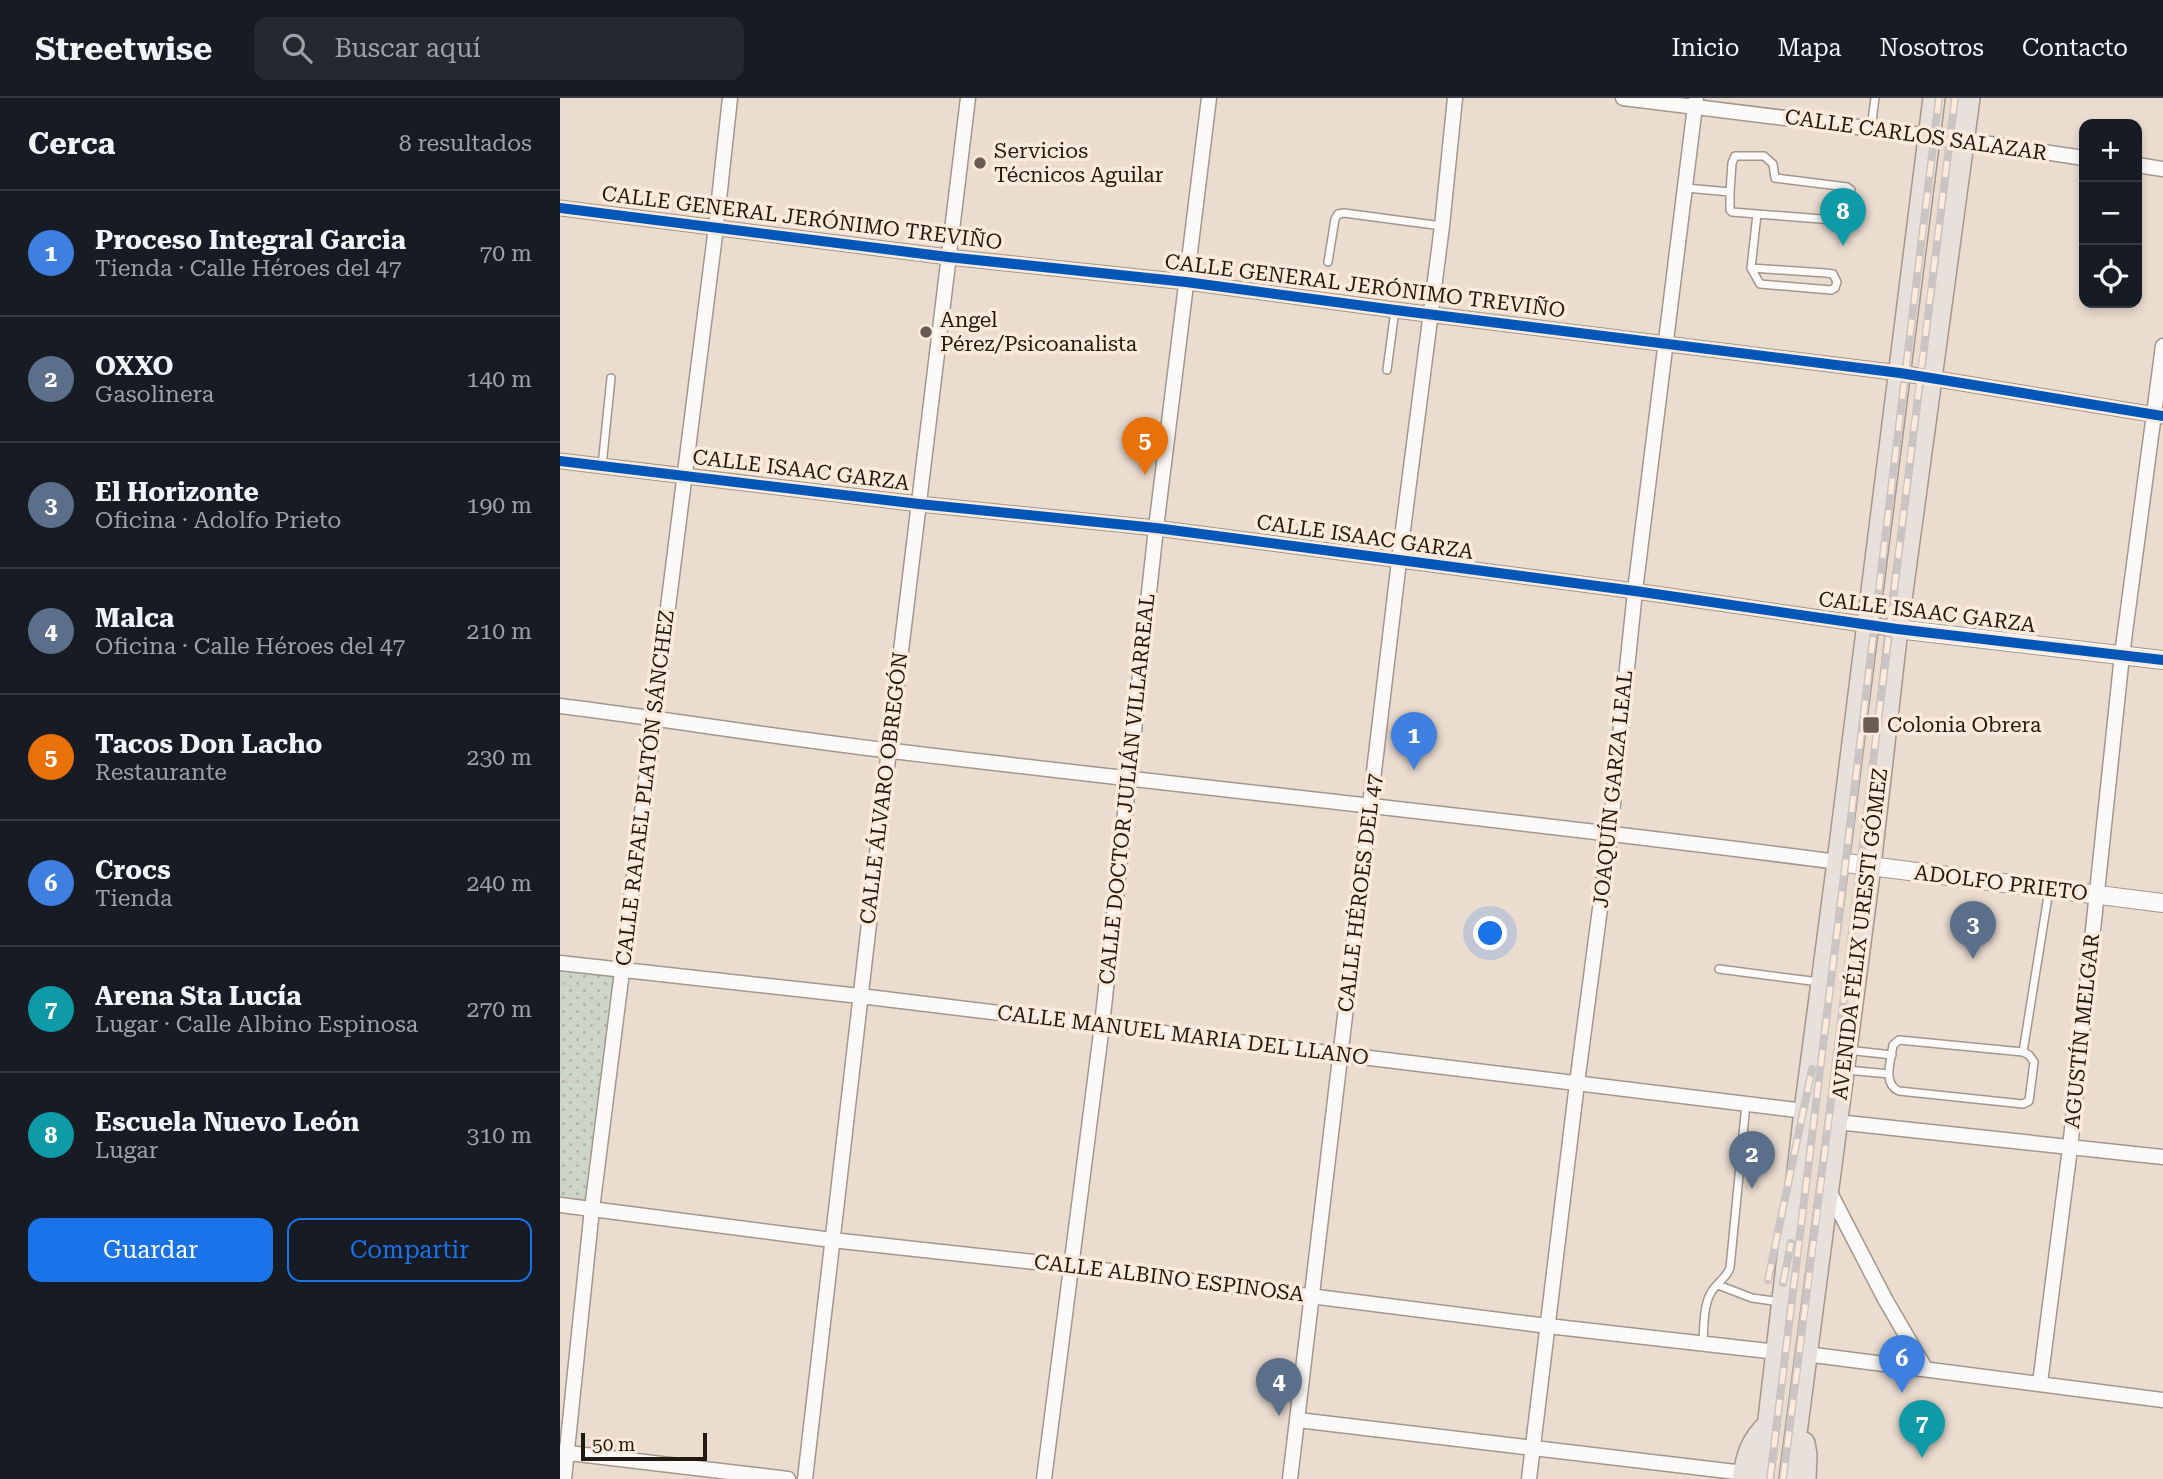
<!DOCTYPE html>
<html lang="es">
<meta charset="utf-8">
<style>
body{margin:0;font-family:"Roboto Serif",serif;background:#242831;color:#f1f3f6}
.controls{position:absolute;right:21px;top:21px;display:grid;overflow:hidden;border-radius:14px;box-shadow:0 4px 10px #0003}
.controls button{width:63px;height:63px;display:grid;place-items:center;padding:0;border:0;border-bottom:2px solid #363941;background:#171b24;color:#f1f3f6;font:35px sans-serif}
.scale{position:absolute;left:21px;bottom:18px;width:126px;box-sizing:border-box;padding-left:7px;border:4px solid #221910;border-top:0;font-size:19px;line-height:24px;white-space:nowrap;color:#221910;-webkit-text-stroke:5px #fcebdd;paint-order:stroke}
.you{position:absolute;left:931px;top:836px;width:24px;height:24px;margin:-18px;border:5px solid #fff;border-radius:50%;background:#1a73e8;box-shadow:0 0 0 10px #1a73e833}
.badge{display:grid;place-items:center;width:46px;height:46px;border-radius:50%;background:#1a73e8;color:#fff;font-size:23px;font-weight:700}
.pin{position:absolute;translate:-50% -58px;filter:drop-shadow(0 2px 4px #0008)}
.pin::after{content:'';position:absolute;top:37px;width:24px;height:21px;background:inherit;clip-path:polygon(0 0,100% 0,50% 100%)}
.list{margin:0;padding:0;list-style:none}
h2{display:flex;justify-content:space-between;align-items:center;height:91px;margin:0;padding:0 28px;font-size:30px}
h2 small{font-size:23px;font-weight:400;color:#9ea1a6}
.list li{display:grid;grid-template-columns:46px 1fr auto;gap:21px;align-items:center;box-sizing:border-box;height:126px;padding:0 28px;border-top:2px solid #363941}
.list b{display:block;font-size:26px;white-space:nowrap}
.list p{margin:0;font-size:23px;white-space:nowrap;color:#9ea1a6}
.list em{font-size:23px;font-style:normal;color:#9ea1a6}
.actions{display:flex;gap:14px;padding:21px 28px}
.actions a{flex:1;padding:16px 0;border:2px solid #1a73e8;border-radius:14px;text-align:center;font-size:24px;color:#1a73e8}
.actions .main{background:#1a73e8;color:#fff}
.icon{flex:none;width:38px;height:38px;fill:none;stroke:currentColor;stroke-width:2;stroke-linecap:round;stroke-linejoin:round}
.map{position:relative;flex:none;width:1603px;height:1381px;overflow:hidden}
header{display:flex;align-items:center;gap:42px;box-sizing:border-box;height:98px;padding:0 35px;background:#171b24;border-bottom:2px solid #363941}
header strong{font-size:33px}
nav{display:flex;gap:38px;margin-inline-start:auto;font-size:24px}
.search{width:490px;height:63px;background:#242831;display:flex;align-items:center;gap:18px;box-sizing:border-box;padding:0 24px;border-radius:14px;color:#9ea1a6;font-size:26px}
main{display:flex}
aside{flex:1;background:#171b24}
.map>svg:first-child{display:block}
.park{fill:url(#park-dots)}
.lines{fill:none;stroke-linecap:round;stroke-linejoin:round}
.service-casing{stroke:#a2978d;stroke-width:10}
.minor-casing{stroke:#a2978d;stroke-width:17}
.tertiary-casing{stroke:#a2978d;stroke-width:20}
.primary-casing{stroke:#a6968b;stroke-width:24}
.path{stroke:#d0cbc8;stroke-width:2.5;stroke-dasharray:3.5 5;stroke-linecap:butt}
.service{stroke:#fcfaf8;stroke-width:7}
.minor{stroke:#fcfaf8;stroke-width:14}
.tertiary{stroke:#fcfaf8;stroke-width:18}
.primary{stroke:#e8e0db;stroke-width:21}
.rail-casing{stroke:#cac5c2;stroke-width:8}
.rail{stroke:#fcebdd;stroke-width:5;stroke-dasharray:16;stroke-linecap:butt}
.cycleway-casing{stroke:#fcebdd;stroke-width:15}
.cycleway{stroke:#0057b8;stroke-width:10}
.poi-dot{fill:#685d53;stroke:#fcebdd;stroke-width:2.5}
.labels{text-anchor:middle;stroke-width:7;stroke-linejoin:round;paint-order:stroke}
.street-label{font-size:21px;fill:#221910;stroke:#fcebdd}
.poi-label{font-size:21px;fill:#221910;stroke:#fcebdd;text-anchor:start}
</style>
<header>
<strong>Streetwise</strong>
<div class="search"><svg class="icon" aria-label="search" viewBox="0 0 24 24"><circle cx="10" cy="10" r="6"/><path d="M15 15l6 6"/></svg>Buscar aquí</div>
<nav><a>Inicio</a><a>Mapa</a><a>Nosotros</a><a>Contacto</a></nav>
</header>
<main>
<aside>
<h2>Cerca<small>8 resultados</small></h2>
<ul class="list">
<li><span class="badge" style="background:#3f7fe0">1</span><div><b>Proceso Integral Garcia</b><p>Tienda · Calle Héroes del 47</p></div><em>70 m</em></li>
<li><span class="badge" style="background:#5c6f8a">2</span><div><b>OXXO</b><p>Gasolinera</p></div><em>140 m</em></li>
<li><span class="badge" style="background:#5c6f8a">3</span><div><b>El Horizonte</b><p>Oficina · Adolfo Prieto</p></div><em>190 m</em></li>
<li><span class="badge" style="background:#5c6f8a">4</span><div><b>Malca</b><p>Oficina · Calle Héroes del 47</p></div><em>210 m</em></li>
<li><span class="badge" style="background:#e8710a">5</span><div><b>Tacos Don Lacho</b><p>Restaurante</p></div><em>230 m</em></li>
<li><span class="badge" style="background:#3f7fe0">6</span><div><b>Crocs</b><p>Tienda</p></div><em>240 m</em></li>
<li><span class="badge" style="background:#0f9aa8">7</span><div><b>Arena Sta Lucía</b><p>Lugar · Calle Albino Espinosa</p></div><em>270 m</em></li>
<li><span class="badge" style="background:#0f9aa8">8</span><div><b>Escuela Nuevo León</b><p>Lugar</p></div><em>310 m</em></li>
</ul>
<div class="actions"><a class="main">Guardar</a><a>Compartir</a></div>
</aside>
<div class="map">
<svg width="1603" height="1381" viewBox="0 0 1603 1381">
<defs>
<pattern id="park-dots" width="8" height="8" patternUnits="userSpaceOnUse" patternTransform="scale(1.75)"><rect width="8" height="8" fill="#cdd4c8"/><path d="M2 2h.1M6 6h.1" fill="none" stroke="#b0b5ab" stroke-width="1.8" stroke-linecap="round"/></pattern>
</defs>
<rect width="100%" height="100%" fill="#ebdcd0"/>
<path class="park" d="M 0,865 L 63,872 L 32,1111 L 0,1107 Z"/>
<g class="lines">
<defs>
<path id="service" d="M 1311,30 L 1315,0
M 1126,90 L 1170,94 L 1172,65 L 1175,58 L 1204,58 L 1213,66 L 1215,80 L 1287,89 L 1291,92 L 1290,120 L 1287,123 L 1197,116
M 1170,94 L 1170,112 L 1172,114 L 1197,116 L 1191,170 L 1200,186 L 1271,192 L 1275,190 L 1277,184 L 1273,176 L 1266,175 L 1191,170
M 768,164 L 775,121 L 778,116 L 784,115 L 882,128
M 827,272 L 835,212
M 42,368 L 51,280
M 1159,871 L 1259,884
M 1339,942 L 1463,954 L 1469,957 L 1474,964 L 1469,1003 L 1463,1006 L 1339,993 C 1322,986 1331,962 1333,947 Z
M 1287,952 L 1332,957
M 1463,954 L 1489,792
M 1287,972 L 1329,976
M 1158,1187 L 1192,1200 L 1221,1204
M 1143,1245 C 1144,1230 1143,1206 1152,1193 C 1158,1184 1166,1180 1170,1170 L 1186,1006"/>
<path id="minor" d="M 1063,0 L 1370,38
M 1403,42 L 1524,60
M 1577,67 L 1603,71
M 0,110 L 388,159 L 626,184 L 835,212 L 1340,275 L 1603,318
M 0,363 L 359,406 L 596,430 L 1075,493 L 1337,531
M 0,608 C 111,622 222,640 333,653 C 648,691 964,723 1278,764
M 0,865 L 300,898 L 1245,1013
M 1277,1024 L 1603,1059
M 1269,1093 L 1325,1201 L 1365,1270
M 0,1107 L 272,1142 L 511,1168 L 988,1228 L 1217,1254
M 1246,1256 L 1603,1302
M 1480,1285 L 1510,1050 L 1562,557 L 1603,248
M 738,1322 L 1184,1375
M 0,1354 L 228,1381
M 4,1381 L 32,1111 L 156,129 L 170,0
M 245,1381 L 329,652 L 408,0
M 484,1381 L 542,927 L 596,430 L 649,0
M 730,1381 L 839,463 L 882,128 L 895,0
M 969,1381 L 1017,985 L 1050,735 L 1075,493 L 1136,0"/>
<path id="tertiary" d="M 1370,38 L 1403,42
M 1337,531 L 1603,562
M 1278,764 L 1603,805"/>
<path id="primary" d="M 1244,1345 L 1246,1357 L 1245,1381
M 1183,1381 C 1187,1358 1191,1342 1209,1326
M 1202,1381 L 1245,1013 L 1278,764 L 1374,0
M 1230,1381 L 1310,768 L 1337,531 L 1409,0"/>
</defs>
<use href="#service" class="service-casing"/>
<use href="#minor" class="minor-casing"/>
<use href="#tertiary" class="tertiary-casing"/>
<use href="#primary" class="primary-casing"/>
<path class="path" d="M 0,886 L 24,888 L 36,904 L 16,1076 L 0,1088
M 0,974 L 7,983
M 0,991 L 7,983 L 28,986"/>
<use href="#service" class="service"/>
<use href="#minor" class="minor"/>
<use href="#tertiary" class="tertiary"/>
<use href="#primary" class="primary"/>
<defs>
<path id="rail" d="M 1208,1182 L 1252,971
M 1223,1185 L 1231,1145
M 1210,1381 L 1379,0
M 1223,1381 C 1283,921 1337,460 1395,0"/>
</defs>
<use href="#rail" class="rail-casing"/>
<use href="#rail" class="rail"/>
<defs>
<path id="cycleway" d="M 0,110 L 388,159 L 626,184 L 835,212 L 1340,275 L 1603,318
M 0,363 L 359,406 L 596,430 L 1075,493 L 1337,531 L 1603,562"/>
</defs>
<use href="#cycleway" class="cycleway-casing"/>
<use href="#cycleway" class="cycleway"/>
</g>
<g class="poi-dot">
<circle cx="420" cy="65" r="7"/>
<circle cx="366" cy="234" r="7"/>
<rect x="1302" y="618" width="18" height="18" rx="3.5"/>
</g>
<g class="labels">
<g class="street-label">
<text transform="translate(1356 37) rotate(8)" y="7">CALLE CARLOS SALAZAR</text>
<text transform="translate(242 120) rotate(7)" y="7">CALLE GENERAL JERÓNIMO TREVIÑO</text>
<text transform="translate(805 188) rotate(7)" y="7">CALLE GENERAL JERÓNIMO TREVIÑO</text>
<text transform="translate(241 372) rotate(7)" y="7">CALLE ISAAC GARZA</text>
<text transform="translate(805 439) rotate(8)" y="7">CALLE ISAAC GARZA</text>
<text transform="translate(1367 514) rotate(7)" y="7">CALLE ISAAC GARZA</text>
<text transform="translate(85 690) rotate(-83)" y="7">CALLE RAFAEL PLATÓN SÁNCHEZ</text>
<text transform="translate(324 690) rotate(-83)" y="7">CALLE ÁLVARO OBREGÓN</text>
<text transform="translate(567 691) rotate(-84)" y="7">CALLE DOCTOR JULIÁN VILLARREAL</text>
<text transform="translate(1053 691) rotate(-84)" y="7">JOAQUÍN GARZA LEAL</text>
<text transform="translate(1441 785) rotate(7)" y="7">ADOLFO PRIETO</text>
<text transform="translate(800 795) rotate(-83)" y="7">CALLE HÉROES DEL 47</text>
<text transform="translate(1300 836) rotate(-83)" y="7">AVENIDA FÉLIX URESTI GÓMEZ</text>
<text transform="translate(1522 933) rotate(-84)" y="7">AGUSTÍN MELGAR</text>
<text transform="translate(623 937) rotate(7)" y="7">CALLE MANUEL MARIA DEL LLANO</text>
<text transform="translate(609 1180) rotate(7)" y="7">CALLE ALBINO ESPINOSA</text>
</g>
<g class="poi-label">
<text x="434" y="60">Servicios<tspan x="434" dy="24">Técnicos Aguilar</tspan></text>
<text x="380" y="229">Angel<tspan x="380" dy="24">Pérez/Psicoanalista</tspan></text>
<text x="1327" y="634">Colonia Obrera</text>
</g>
</g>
</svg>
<div class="controls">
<button>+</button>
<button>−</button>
<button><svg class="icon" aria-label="locate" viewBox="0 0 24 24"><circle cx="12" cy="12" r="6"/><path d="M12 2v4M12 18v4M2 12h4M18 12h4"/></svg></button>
</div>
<div class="scale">50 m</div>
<div class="you"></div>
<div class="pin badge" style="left:854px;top:672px;background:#3f7fe0">1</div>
<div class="pin badge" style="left:1192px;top:1091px;background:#5c6f8a">2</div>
<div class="pin badge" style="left:1413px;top:861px;background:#5c6f8a">3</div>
<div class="pin badge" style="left:719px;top:1318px;background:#5c6f8a">4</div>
<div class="pin badge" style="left:585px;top:377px;background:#e8710a">5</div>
<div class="pin badge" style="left:1342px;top:1295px;background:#3f7fe0">6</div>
<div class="pin badge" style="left:1362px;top:1360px;background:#0f9aa8">7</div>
<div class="pin badge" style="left:1283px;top:148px;background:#0f9aa8">8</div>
</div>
</main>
